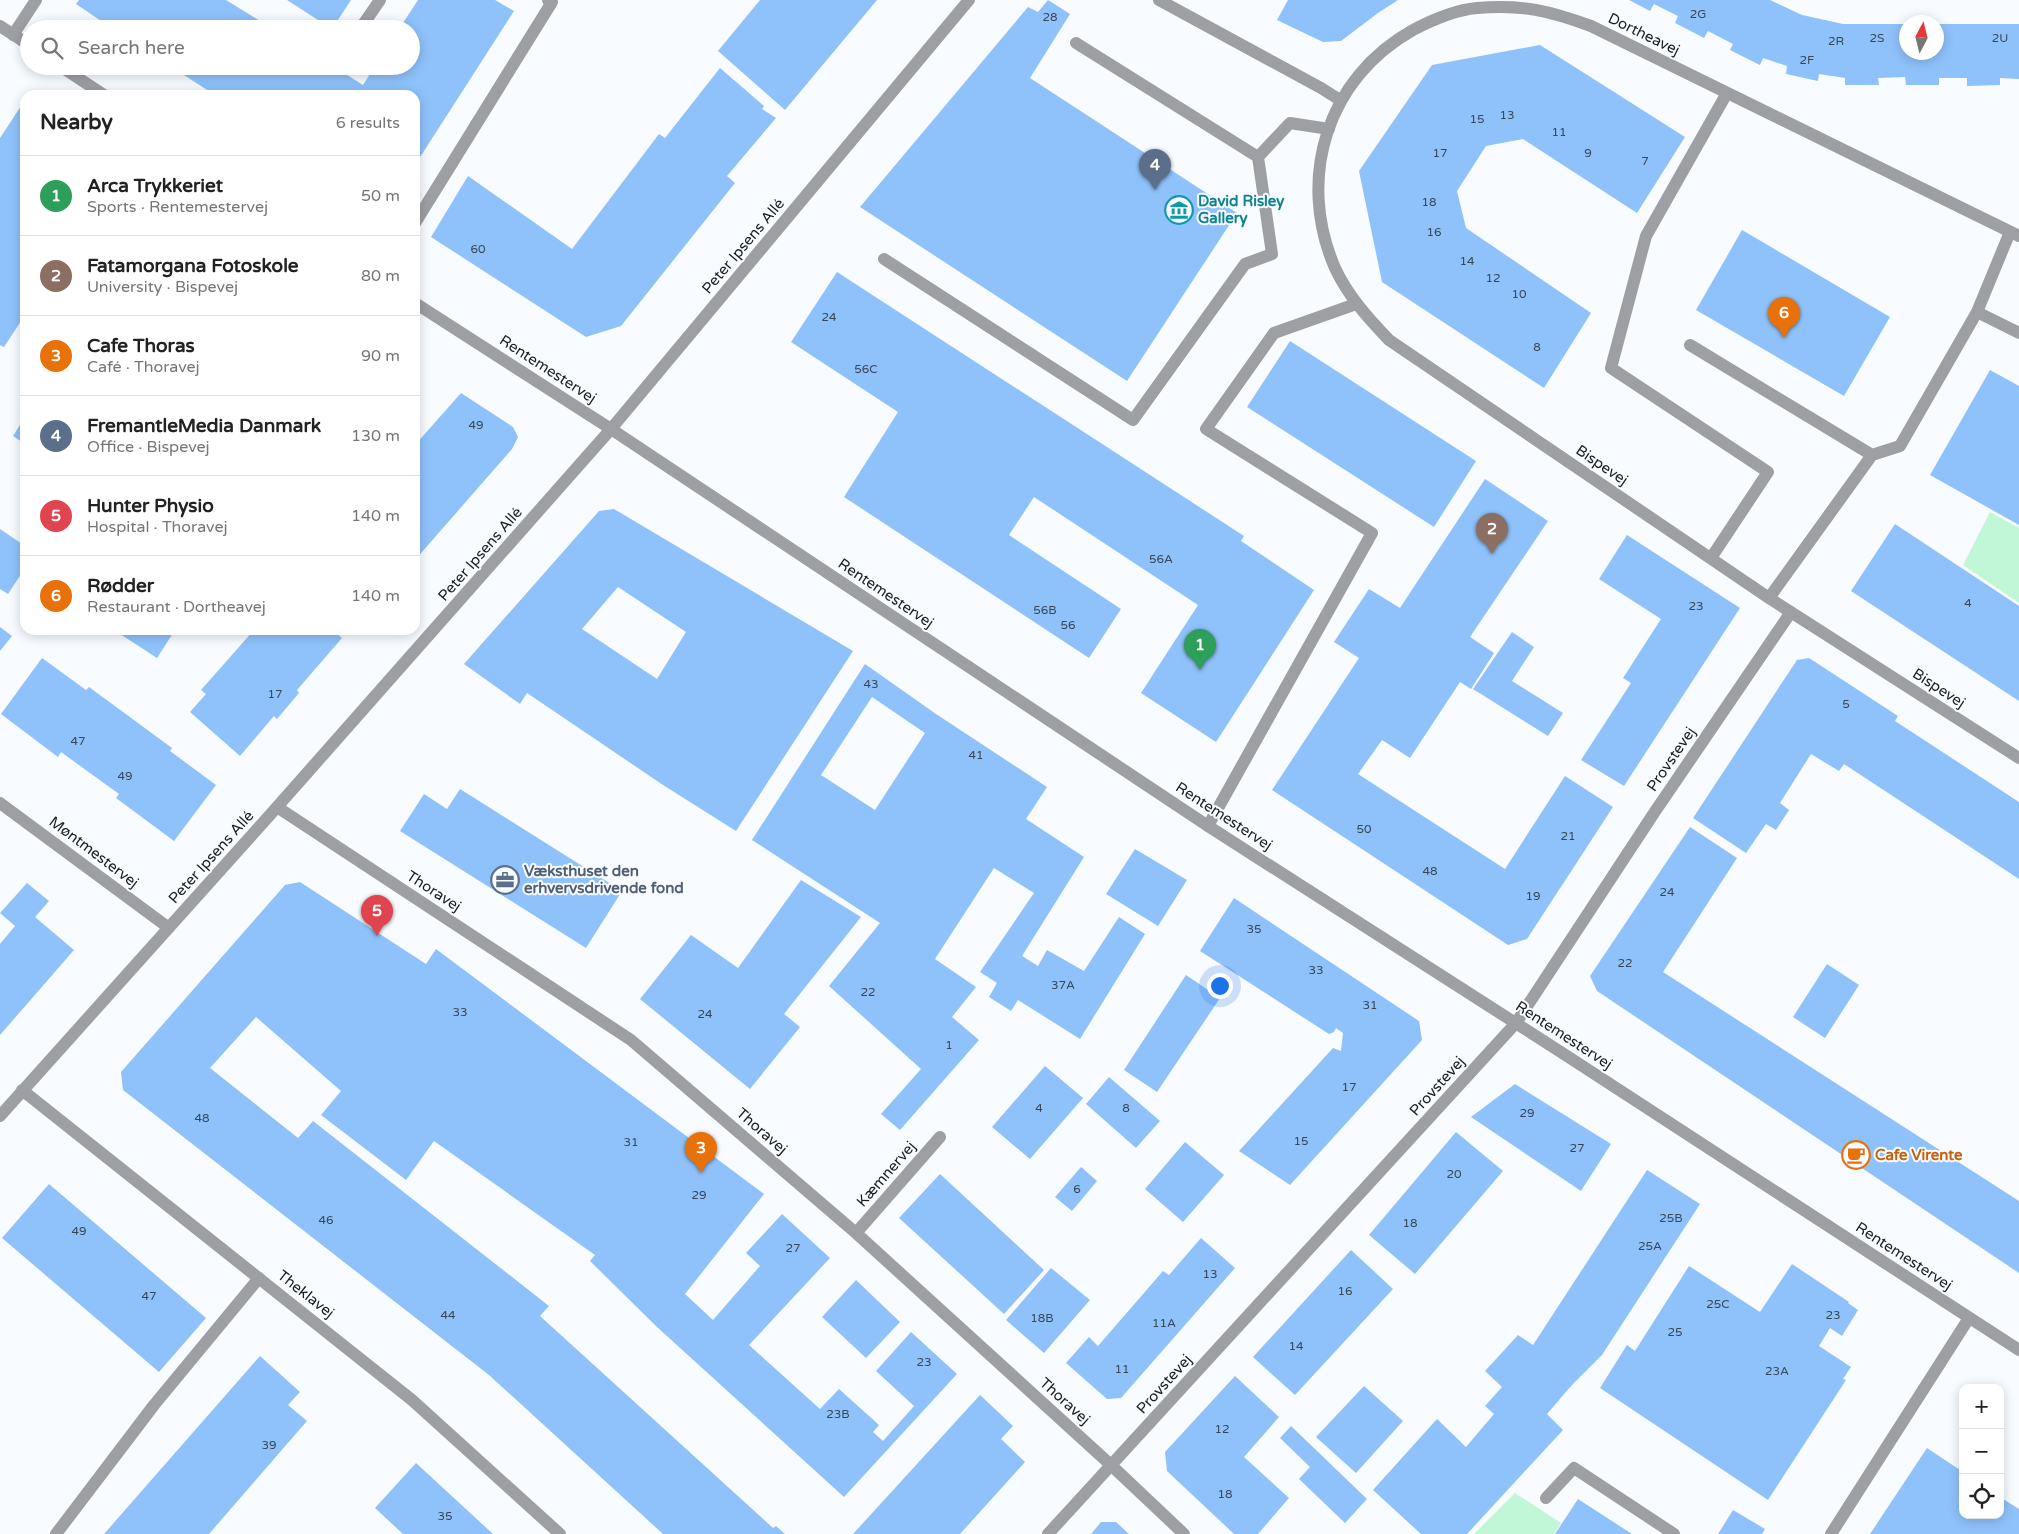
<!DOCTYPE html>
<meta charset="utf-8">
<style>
body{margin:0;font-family:"Varela Round",sans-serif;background:#f2f2f2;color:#222}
.controls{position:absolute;right:15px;bottom:15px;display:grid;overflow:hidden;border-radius:10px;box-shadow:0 2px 12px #0003}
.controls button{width:45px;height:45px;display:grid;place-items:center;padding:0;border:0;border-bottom:1px solid #e0e0e0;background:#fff;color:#222;font:25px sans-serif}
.compass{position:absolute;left:1899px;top:15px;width:45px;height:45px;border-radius:50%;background:#fff;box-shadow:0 2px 12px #0003;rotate:7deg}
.you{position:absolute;left:1219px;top:985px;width:18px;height:18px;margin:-12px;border:4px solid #fff;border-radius:50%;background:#1a73e8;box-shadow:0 0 0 8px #1a73e833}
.badge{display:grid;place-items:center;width:32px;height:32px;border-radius:50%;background:#2563eb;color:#fff;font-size:16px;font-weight:700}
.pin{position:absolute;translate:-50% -41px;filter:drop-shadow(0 1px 2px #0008)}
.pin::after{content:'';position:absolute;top:26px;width:18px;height:15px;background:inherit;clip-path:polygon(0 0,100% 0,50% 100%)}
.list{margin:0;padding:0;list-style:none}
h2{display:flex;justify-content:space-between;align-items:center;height:65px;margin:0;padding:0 20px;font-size:21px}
h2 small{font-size:16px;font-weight:400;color:#767676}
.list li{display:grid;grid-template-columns:32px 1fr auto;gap:15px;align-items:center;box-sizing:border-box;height:80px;padding:0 20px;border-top:1px solid #e0e0e0}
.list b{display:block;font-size:19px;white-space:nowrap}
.list p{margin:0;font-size:16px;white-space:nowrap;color:#767676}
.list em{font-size:16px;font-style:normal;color:#767676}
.icon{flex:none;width:28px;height:28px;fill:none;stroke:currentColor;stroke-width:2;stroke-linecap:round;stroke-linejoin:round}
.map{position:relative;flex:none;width:2019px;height:1534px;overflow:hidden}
.search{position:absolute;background:#fff;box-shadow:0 2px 12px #0003;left:20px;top:20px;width:400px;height:55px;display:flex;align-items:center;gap:12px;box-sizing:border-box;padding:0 18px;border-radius:28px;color:#767676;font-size:19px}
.panel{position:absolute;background:#fff;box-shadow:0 2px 12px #0003;left:20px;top:90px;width:400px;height:545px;border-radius:15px}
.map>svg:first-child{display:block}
.green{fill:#c1f6d7}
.building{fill:#8fc2fb;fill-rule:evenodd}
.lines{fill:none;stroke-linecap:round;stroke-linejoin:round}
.service{stroke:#9e9fa4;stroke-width:12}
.minor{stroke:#9e9fa4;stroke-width:12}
.labels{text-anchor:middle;stroke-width:4;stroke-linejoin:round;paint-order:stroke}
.number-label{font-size:12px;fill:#384758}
.street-label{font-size:15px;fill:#1b1e21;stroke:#f8fbff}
.culture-label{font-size:15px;font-weight:bold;fill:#0d838f;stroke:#f8fbff;text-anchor:start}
.service-label{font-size:15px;font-weight:bold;fill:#4e5e75;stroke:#f8fbff;text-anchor:start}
.food-label{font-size:15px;font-weight:bold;fill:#c56008;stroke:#f8fbff;text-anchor:start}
</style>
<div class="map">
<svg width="2019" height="1534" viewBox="0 0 2019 1534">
<rect width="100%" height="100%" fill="#f8fbff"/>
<path class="green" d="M 1990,512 L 2019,528 L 2019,603 L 1963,565 Z
M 1515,1493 L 1561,1523 L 1554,1534 L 1474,1534 Z"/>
<path class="building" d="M 79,0 L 226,0 L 273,29 L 113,29 L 76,4 Z
M 287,0 L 351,0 L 332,29 Z
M 418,0 L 495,0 L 514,11 L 415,165 L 415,95 L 215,95 L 170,66 L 333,66 L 363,85 L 375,66 L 411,66 L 411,29 L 399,29 Z
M 760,0 L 877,0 L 785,110 L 718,51 Z
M 1048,0 L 1070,14 L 1030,78 L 1237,213 L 1127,381 L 860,207 L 1028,7 L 1038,12 Z
M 1288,0 L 1398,0 L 1378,13 L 1341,41 L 1323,42 L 1277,20 Z
M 1629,0 L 1770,0 L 1802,15 L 1843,24 L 1906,24 L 1906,52 L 1936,52 L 1936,24 L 2019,24 L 2019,79 L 2000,78 L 2000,85 L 1967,86 L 1967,78 L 1939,78 L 1939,85 L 1906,85 L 1905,77 L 1878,78 L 1879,85 L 1845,85 L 1845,78 L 1819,74 L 1818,81 L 1786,74 L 1787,66 L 1763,58 L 1760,65 L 1730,50 L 1733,44 L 1708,31 L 1704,38 L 1675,23 L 1678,16 L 1654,4 L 1650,11 Z
M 1540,45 L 1685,137 L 1637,213 L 1523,139 L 1486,146 L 1457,191 L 1466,228 L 1591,313 L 1544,388 L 1382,282 L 1359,171 L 1432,65 Z
M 720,68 L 764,106 L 762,109 L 776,118 L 727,176 L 735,183 L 621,326 L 586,337 L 431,237 L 468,176 L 572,249 L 659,134 L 665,138 Z
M 21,106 L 25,109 L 25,244 L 24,246 L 25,247 L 25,315 L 4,347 L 0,345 L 0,138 Z
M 1742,230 L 1890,317 L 1844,396 L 1696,310 Z
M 837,272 L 1244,536 L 1241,541 L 1314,590 L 1216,742 L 1141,693 L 1198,605 L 1034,497 L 1009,535 L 1121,609 L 1089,658 L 844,497 L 898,412 L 791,342 Z
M 1290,341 L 1476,461 L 1434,527 L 1247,407 Z
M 1990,370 L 2019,386 L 2019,525 L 1930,475 Z
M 461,393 L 513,427 L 518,437 L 512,449 L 415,560 L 415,445 Z
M 25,417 L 25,444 L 13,436 Z
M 1485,479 L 1548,521 L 1470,637 L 1494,653 L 1471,689 L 1460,682 L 1410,758 L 1382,740 L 1358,774 L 1505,869 L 1565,776 L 1613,807 L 1527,939 L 1508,945 L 1272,790 L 1359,658 L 1334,642 L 1369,589 L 1400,608 Z
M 614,509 L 853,651 L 736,831 L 663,785 L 527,693 L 520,704 L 464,664 L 599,511 ZM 618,587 L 686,632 L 657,679 L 582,629 Z
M 1895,524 L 2019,606 L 2019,701 L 1851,591 Z
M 0,529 L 25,546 L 25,568 L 8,594 L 0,589 Z
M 1627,535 L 1740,608 L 1624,786 L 1581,760 L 1631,683 L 1623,678 L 1661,619 L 1599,579 Z
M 0,627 L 12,636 L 0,651 Z
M 114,630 L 175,630 L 157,658 Z
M 254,630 L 333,630 L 342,638 L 297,690 L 299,693 L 277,719 L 274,716 L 240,756 L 190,712 L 206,694 L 201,690 Z
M 1512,632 L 1534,647 L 1512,681 L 1563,713 L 1548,736 L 1473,689 Z
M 42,658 L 86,690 L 89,687 L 172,748 L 170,751 L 216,785 L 174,841 L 116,798 L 119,794 L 61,752 L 58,757 L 1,714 Z
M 1809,658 L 1898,716 L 1895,721 L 2019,802 L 2019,879 L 1844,764 L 1839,771 L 1811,754 L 1780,803 L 1789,810 L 1776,830 L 1766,824 L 1746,853 L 1693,818 L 1797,660 Z
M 865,664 L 936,714 L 1047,787 L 1026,819 L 1084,857 L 1022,956 L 1038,966 L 1047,950 L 1084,971 L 1119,917 L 1145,934 L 1080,1039 L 1018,1000 L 1011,1011 L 989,997 L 997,983 L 980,972 L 1034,893 L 994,868 L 935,959 L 976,987 L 952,1017 L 979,1040 L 900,1130 L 881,1114 L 921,1069 L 829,986 L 880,923 L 752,840 ZM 872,697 L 925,733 L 875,810 L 821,775 Z
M 460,789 L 622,891 L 586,948 L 400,831 L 424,794 L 447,809 Z
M 1690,827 L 1737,858 L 1663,972 L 2019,1201 L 2019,1273 L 1597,991 L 1590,976 Z
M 1135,849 L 1187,880 L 1158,926 L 1106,894 Z
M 801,880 L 861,917 L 784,1014 L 800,1027 L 750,1089 L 640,999 L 691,935 L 738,968 Z
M 300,882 L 426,964 L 436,949 L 764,1194 L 685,1294 L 713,1320 L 760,1266 L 746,1253 L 782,1214 L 830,1258 L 749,1345 L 820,1409 L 839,1389 L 879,1425 L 873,1432 L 883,1441 L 914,1406 L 876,1371 L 911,1332 L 957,1374 L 844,1497 L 657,1327 L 590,1261 L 595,1255 L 434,1141 L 406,1180 L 321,1115 L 341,1091 L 256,1017 L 210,1068 L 298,1138 L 313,1121 L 549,1306 L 540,1316 L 773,1528 L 776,1526 L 785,1534 L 663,1534 L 489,1375 L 123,1090 L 121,1072 L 285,885 Z
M 27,883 L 49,901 L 35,917 L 74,950 L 0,1035 L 0,944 L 15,926 L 0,913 Z
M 1234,898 L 1419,1021 L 1422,1040 L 1290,1185 L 1239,1151 L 1333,1048 L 1341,1051 L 1343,1033 L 1336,1028 L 1334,1032 L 1329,1034 L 1200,951 Z
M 1827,964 L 1859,985 L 1825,1038 L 1793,1017 Z
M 1186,975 L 1220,998 L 1157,1092 L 1124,1070 Z
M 1045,1066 L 1083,1098 L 1030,1159 L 992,1127 Z
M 1109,1077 L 1160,1121 L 1136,1148 L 1086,1104 Z
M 1515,1084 L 1611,1144 L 1581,1191 L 1471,1117 Z
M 1456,1132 L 1503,1171 L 1415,1274 L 1369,1235 Z
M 1185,1142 L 1224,1175 L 1183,1222 L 1145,1189 Z
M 1081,1167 L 1097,1181 L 1072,1211 L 1055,1197 Z
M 1647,1170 L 1700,1204 L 1602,1355 L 1571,1386 L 1547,1414 L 1563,1430 L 1467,1534 L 1421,1534 L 1373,1490 L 1437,1419 L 1466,1447 L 1494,1414 L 1485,1406 L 1502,1387 L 1485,1371 L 1518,1335 L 1533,1345 Z
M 940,1174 L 1044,1270 L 1004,1314 L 899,1218 Z
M 49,1184 L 206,1318 L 159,1372 L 2,1238 Z
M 1201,1238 L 1235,1268 L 1121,1398 L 1107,1399 L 1066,1363 L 1089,1337 L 1098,1346 L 1163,1271 L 1169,1275 Z
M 1351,1250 L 1393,1289 L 1295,1395 L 1253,1357 Z
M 1792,1264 L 1849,1302 L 1848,1303 L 1858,1310 L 1842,1336 L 1830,1328 L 1819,1346 L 1851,1367 L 1843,1379 L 1846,1380 L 1768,1500 L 1600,1388 L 1627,1345 L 1635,1351 L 1689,1266 L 1760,1312 Z
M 1051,1268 L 1090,1300 L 1044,1353 L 1006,1320 Z
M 856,1280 L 900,1322 L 866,1358 L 822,1317 Z
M 260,1356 L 300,1392 L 288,1405 L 307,1421 L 209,1534 L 104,1534 Z
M 1235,1376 L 1279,1417 L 1244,1457 L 1289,1498 L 1258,1534 L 1234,1534 L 1167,1471 L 1165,1452 Z
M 1364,1386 L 1403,1421 L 1356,1473 L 1316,1437 Z
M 980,1395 L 1013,1426 L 1001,1439 L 1025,1462 L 960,1534 L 853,1534 Z
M 1291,1426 L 1367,1499 L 1345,1523 L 1299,1479 L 1310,1467 L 1280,1438 Z
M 1927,1448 L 1963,1472 L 1963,1515 L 2000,1515 L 2000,1497 L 2019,1509 L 2019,1534 L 1870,1534 Z
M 416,1463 L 493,1534 L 403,1534 L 375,1508 Z
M 1578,1499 L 1632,1534 L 1555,1534 Z
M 1733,1510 L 1765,1529 L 1762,1534 L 1718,1534 Z
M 1101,1522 L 1116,1522 L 1129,1534 L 1091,1534 Z"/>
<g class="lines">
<path class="service" d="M 360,29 L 380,0
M 13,35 L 36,0
M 1258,157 L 1290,123 L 1329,129
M 415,223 L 552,2 L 548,0
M 884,259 L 1133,420 L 1245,264 L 1272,254 L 1258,157 L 1076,43
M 1977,312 L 2010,232
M 1690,345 L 1872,455
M 1711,558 L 1768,472 L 1611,368 L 1646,236 L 1727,93
M 1769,598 L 1872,455 L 1900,446 L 1977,312 L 2019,333
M 1208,826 L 1372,533 L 1206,429 L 1274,333 L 1356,304
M 1546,1498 L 1574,1468 L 1674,1534
M 56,1534 L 154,1405 L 259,1278
M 1831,1534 L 1969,1318"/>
<path class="minor" d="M 1159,0 L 1321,88 L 1340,100
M 0,26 L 29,45
M 60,66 L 104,95
M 2019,236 L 1591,26 C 1550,11 1522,4 1477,8 C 1455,10 1432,20 1413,30 C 1327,78 1296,178 1335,268 C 1348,296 1368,318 1389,340 L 1769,598 L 2019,758
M 415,303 L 611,429 L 1208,826 L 1567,1056 L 2019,1350
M 0,803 L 169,928
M 277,807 L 631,1040 L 856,1233 L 1112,1466 L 1184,1534
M 22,1090 L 412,1400 L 560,1534
M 0,1116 L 277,807 L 611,429 L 969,0
M 856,1233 L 940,1137
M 1048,1534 L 1516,1023 L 1654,813 L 1791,612"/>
</g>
<defs>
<symbol id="museum-ring" viewBox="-11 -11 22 22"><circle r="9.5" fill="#f8fbff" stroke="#0f9aa8" stroke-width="1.5"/><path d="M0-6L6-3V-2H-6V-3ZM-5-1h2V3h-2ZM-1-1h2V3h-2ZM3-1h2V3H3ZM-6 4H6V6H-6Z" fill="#0f9aa8"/></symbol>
<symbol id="office-ring" viewBox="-11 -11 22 22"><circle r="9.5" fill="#f8fbff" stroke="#5c6f8a" stroke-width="1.5"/><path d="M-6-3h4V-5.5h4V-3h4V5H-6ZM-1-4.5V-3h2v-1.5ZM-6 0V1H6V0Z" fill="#5c6f8a"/></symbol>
<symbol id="cafe-ring" viewBox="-11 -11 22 22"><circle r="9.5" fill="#f8fbff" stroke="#e8710a" stroke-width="1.5"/><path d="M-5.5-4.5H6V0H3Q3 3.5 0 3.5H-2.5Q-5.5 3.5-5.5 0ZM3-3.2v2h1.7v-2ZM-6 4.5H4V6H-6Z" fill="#e8710a"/></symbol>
</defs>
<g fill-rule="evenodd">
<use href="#museum-ring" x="1163" y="194" width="32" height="32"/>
<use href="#office-ring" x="489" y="864" width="32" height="32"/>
<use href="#cafe-ring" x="1840" y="1139" width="32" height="32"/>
</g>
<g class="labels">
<g class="number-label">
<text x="1698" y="18">2G</text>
<text x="1050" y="21">28</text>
<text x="1877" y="42">2S</text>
<text x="2000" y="42">2U</text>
<text x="1836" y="45">2R</text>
<text x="1807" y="64">2F</text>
<text x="1507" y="119">13</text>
<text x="1477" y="123">15</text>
<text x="1559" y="136">11</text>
<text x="1440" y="157">17</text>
<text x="1588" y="157">9</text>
<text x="1645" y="165">7</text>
<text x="1429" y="206">18</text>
<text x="1434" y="236">16</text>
<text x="478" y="253">60</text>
<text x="1467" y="265">14</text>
<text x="1493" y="282">12</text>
<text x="1519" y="298">10</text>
<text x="829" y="321">24</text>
<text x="1537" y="351">8</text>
<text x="866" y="373">56C</text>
<text x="476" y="429">49</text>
<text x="1161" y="563">56A</text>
<text x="1968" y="607">4</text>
<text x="1696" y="610">23</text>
<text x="1045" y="614">56B</text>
<text x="1068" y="629">56</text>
<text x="871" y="688">43</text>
<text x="275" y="698">17</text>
<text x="1846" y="708">5</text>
<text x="78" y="745">47</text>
<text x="976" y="759">41</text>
<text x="125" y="780">49</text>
<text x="1364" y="833">50</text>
<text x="1568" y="840">21</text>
<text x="1430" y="875">48</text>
<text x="1667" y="896">24</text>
<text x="1533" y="900">19</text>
<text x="1254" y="933">35</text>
<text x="1625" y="967">22</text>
<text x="1316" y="974">33</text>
<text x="1063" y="989">37A</text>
<text x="868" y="996">22</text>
<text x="1370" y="1009">31</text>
<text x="460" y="1016">33</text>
<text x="705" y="1018">24</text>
<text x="949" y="1049">1</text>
<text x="1349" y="1091">17</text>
<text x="1039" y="1112">4</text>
<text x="1126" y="1112">8</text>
<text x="1527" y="1117">29</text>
<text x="202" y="1122">48</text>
<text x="1301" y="1145">15</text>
<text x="631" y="1146">31</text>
<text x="1577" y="1152">27</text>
<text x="1454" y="1178">20</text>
<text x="1077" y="1193">6</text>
<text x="699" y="1199">29</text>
<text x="1671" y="1222">25B</text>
<text x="326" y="1224">46</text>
<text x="1410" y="1227">18</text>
<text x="79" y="1235">49</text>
<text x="1650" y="1250">25A</text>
<text x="793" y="1252">27</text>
<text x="1210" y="1278">13</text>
<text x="1345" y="1295">16</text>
<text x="149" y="1300">47</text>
<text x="1718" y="1308">25C</text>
<text x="448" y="1319">44</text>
<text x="1833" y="1319">23</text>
<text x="1042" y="1322">18B</text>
<text x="1164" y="1327">11A</text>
<text x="1675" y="1336">25</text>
<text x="1296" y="1350">14</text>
<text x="924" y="1366">23</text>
<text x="1122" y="1373">11</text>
<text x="1777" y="1375">23A</text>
<text x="838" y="1418">23B</text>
<text x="1222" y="1433">12</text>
<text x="269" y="1449">39</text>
<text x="1225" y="1498">18</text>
<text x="445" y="1520">35</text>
</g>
<g class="street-label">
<text transform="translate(1644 34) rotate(26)" y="5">Dortheavej</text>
<text transform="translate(743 246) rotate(-50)" y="5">Peter Ipsens Allé</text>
<text transform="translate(548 369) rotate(33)" y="5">Rentemestervej</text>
<text transform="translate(1602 465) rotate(34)" y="5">Bispevej</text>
<text transform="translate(480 554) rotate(-49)" y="5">Peter Ipsens Allé</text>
<text transform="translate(886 593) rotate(34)" y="5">Rentemestervej</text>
<text transform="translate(1939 688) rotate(33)" y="5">Bispevej</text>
<text transform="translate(1671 759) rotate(-56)" y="5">Provstevej</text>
<text transform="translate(1224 816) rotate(33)" y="5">Rentemestervej</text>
<text transform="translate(94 852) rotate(37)" y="5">Møntmestervej</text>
<text transform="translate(211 857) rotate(-48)" y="5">Peter Ipsens Allé</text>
<text transform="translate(434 891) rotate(33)" y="5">Thoravej</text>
<text transform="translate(1564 1035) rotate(33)" y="5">Rentemestervej</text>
<text transform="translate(1437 1086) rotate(-48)" y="5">Provstevej</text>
<text transform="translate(762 1131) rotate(41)" y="5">Thoravej</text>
<text transform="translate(886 1174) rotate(-49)" y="5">Kæmnervej</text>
<text transform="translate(1904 1256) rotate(33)" y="5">Rentemestervej</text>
<text transform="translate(306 1294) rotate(38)" y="5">Theklavej</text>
<text transform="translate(1164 1384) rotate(-48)" y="5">Provstevej</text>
<text transform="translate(1065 1401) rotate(42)" y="5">Thoravej</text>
</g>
<g class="culture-label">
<text x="1198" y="206">David Risley<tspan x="1198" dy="17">Gallery</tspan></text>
</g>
<g class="service-label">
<text x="524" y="876">Væksthuset den<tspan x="524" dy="17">erhvervsdrivende fond</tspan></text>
</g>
<g class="food-label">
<text x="1875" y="1160">Cafe Virente</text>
</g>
</g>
</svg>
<div class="controls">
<button>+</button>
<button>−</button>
<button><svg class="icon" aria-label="locate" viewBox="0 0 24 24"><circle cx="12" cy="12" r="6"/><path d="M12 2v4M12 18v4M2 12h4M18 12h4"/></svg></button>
</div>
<svg class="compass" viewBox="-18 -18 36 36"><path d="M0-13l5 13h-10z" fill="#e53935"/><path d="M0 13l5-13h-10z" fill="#767676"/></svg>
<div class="you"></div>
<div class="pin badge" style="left:1200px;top:670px;background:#2e9e5b">1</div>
<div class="pin badge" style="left:1492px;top:554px;background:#8d6e63">2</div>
<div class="pin badge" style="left:701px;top:1173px;background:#e8710a">3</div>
<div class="pin badge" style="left:1155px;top:190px;background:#5c6f8a">4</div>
<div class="pin badge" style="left:377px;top:936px;background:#e0444e">5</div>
<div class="pin badge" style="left:1784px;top:338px;background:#e8710a">6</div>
<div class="search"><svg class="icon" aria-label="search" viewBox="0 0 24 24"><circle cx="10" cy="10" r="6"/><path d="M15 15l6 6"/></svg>Search here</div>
<section class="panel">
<h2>Nearby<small>6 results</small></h2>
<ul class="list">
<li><span class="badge" style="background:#2e9e5b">1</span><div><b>Arca Trykkeriet</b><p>Sports · Rentemestervej</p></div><em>50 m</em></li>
<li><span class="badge" style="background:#8d6e63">2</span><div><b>Fatamorgana Fotoskole</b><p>University · Bispevej</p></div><em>80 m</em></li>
<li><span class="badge" style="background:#e8710a">3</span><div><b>Cafe Thoras</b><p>Café · Thoravej</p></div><em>90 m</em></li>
<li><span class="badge" style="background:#5c6f8a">4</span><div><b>FremantleMedia Danmark</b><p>Office · Bispevej</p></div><em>130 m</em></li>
<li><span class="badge" style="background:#e0444e">5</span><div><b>Hunter Physio</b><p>Hospital · Thoravej</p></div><em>140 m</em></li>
<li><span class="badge" style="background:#e8710a">6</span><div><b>Rødder</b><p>Restaurant · Dortheavej</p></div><em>140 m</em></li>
</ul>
</section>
</div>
